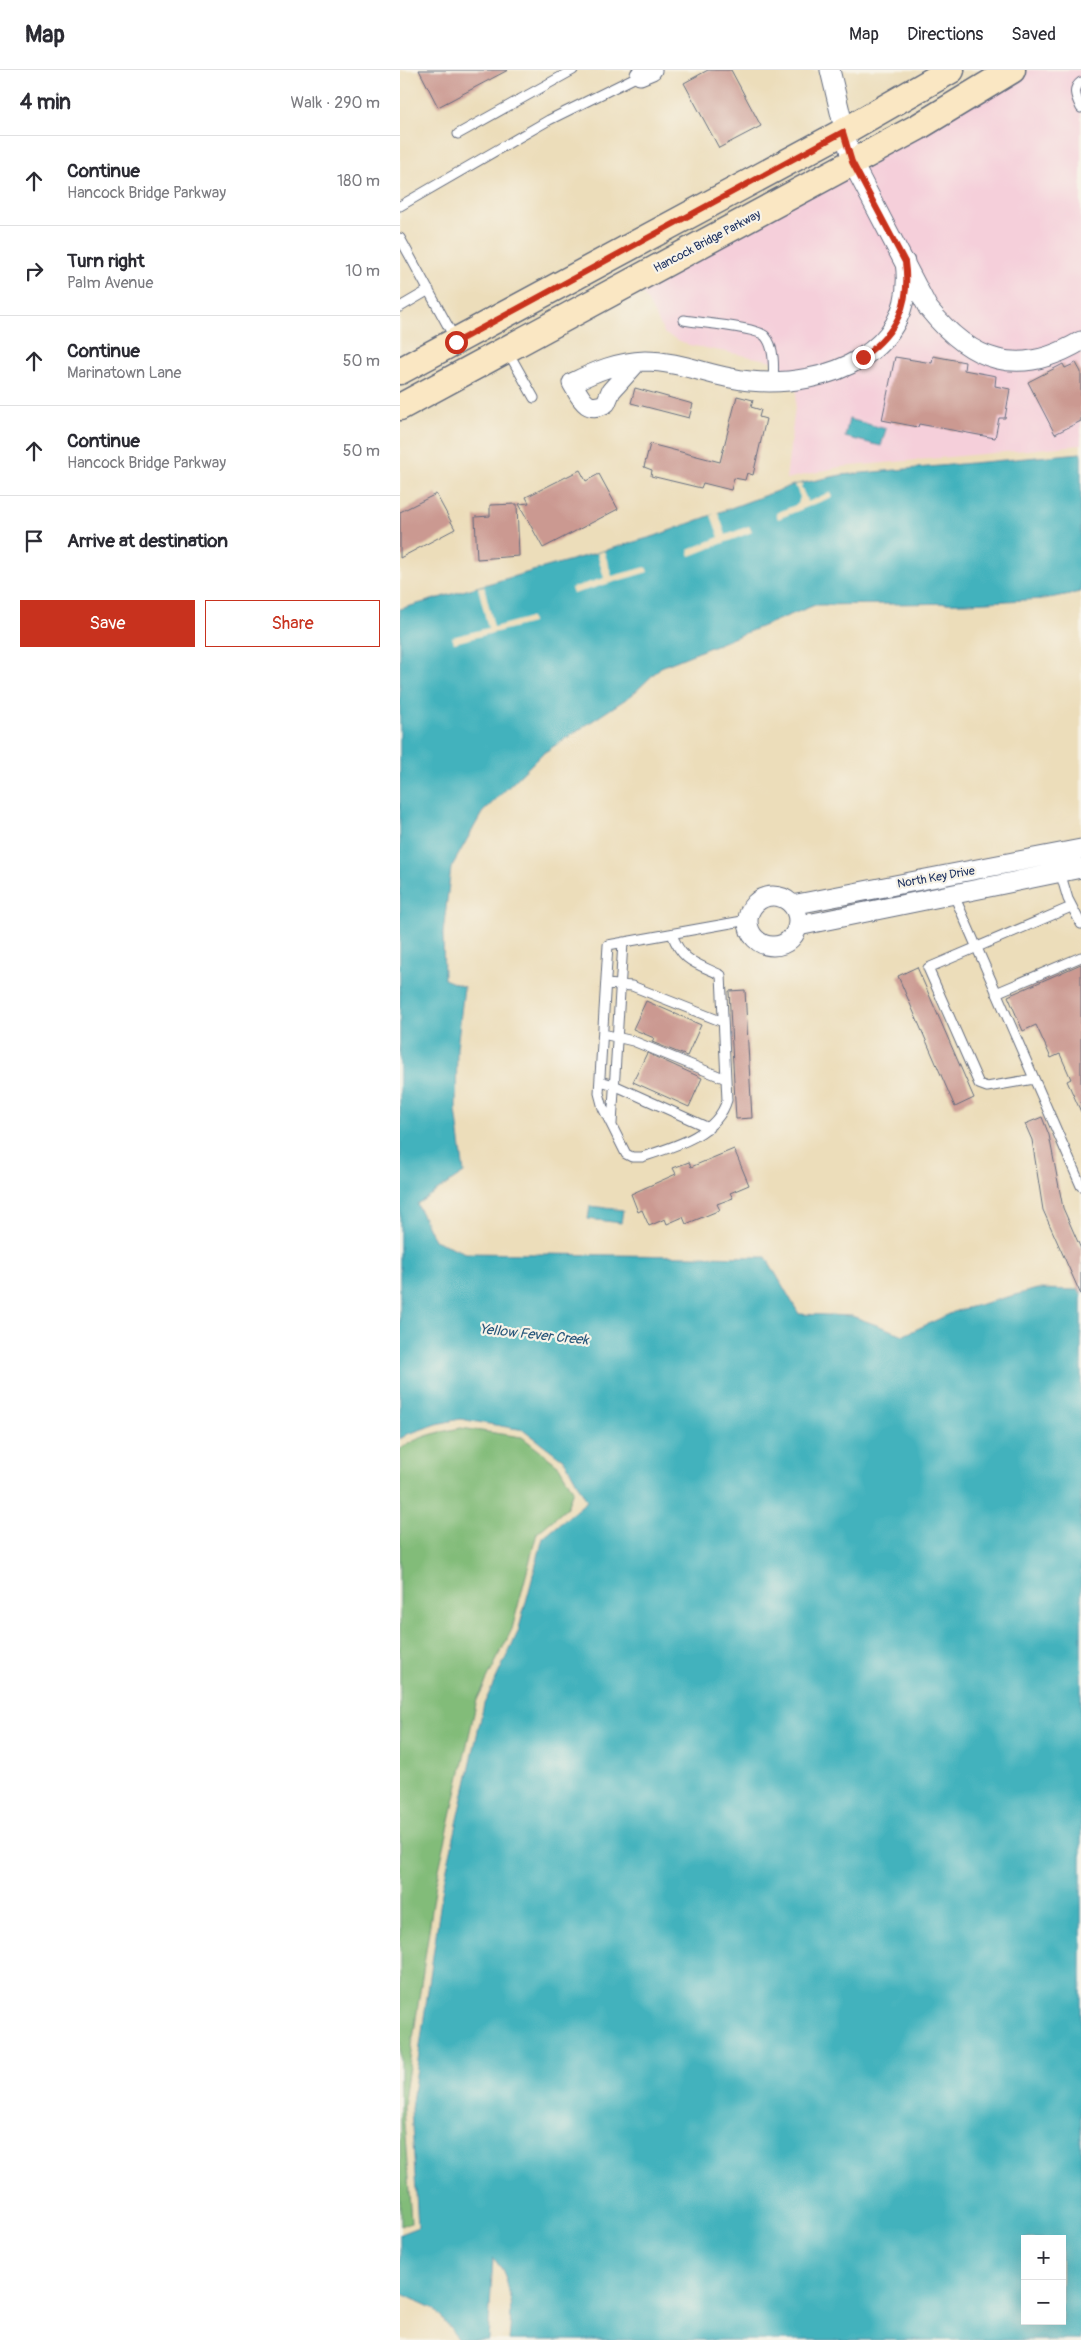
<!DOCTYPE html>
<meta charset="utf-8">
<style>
body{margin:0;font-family:Pangolin,sans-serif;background:#f7f7f7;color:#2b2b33}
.controls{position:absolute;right:15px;bottom:15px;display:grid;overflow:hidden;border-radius:0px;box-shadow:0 5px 20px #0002}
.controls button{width:45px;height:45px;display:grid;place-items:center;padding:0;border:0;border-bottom:1px solid #e1e1e2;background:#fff;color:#2b2b33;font:25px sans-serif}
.stop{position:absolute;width:15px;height:15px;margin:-11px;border:4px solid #c8321e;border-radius:50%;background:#fff}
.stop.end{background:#c8321e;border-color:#fff;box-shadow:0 1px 5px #0008}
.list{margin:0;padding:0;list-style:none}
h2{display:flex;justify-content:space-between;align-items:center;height:65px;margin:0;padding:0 20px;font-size:21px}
h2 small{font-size:16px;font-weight:400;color:#7c7c81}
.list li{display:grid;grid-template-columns:32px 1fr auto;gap:15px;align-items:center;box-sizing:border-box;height:90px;padding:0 20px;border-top:1px solid #e1e1e2}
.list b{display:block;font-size:19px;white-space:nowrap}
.list p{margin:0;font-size:16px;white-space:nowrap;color:#7c7c81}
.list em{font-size:16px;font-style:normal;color:#7c7c81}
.actions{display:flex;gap:10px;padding:15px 20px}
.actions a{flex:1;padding:11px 0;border:1px solid #c8321e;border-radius:0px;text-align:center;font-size:18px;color:#c8321e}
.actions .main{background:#c8321e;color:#fff}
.icon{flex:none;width:28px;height:28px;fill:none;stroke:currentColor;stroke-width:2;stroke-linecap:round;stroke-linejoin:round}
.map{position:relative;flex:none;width:681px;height:2270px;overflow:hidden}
header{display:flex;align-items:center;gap:30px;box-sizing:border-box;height:70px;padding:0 25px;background:#fff;border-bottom:1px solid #e1e1e2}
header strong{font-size:24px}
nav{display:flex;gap:28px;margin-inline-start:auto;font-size:18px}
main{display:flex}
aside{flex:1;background:#fff}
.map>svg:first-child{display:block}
.built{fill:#f5cfda}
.forest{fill:#82bc79;stroke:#4e766c}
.water{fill:#42b2bd;stroke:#2e708e;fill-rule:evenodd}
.pier{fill:#ecddba}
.building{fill:#cb9991}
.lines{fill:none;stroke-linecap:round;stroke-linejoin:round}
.service-casing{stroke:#646c7e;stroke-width:11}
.minor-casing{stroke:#646c7e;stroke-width:21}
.secondary-casing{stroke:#646c7e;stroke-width:29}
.service{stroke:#fff;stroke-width:9}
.minor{stroke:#fff;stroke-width:19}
.secondary{stroke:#fae7c3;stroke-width:26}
.route{stroke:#c8321e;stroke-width:6}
.labels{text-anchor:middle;stroke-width:4.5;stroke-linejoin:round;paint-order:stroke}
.street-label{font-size:12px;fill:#1b2f5e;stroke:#f7f3e8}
.water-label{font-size:14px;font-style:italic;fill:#27567a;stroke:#f7f3e8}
</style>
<header>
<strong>Map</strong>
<nav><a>Map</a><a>Directions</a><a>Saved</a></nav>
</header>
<main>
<aside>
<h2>4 min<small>Walk · 290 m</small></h2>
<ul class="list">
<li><svg class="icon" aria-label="ahead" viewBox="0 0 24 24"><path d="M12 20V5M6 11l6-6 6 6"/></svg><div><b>Continue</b><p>Hancock Bridge Parkway</p></div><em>180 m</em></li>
<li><svg class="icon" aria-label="right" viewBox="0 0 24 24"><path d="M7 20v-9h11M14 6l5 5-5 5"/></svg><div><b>Turn right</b><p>Palm Avenue</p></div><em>10 m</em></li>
<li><svg class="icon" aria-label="ahead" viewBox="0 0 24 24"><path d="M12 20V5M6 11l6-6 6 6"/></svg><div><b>Continue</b><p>Marinatown Lane</p></div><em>50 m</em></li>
<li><svg class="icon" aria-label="ahead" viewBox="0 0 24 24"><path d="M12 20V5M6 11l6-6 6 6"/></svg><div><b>Continue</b><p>Hancock Bridge Parkway</p></div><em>50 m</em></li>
<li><svg class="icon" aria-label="arrive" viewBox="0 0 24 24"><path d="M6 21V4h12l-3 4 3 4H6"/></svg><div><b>Arrive at destination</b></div></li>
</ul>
<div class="actions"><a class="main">Save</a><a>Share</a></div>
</aside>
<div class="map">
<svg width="681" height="2270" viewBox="0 0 681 2270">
<rect width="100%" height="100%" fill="#f7f3e8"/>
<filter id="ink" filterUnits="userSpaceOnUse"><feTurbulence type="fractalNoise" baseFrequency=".02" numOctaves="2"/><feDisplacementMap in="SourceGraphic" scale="10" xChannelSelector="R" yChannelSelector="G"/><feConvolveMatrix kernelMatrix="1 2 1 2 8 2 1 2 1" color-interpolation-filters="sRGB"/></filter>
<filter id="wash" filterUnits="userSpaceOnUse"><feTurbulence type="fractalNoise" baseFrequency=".0096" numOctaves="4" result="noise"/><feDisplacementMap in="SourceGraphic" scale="20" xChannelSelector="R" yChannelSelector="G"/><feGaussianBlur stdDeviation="1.12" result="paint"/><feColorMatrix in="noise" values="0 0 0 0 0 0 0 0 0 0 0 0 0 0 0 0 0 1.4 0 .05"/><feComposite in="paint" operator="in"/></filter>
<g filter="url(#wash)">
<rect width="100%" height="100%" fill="#ecddba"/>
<path class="built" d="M 629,0 L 681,0 L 681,375 L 440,397 L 386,409 L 397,321 L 373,291 L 289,275 L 265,264 L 240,218 Z"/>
<path class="forest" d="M 61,1358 L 122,1367 L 159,1396 L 173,1420 L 167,1438 L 137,1463 L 112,1559 L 77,1630 L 36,1813 L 3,2037 L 11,2152 L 0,2156 L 0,1379 C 18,1366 39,1362 61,1358 Z"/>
<path class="water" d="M 449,349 L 486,359 L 481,376 L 445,367 Z
M 681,383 L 681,522 L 644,529 L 568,533 L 415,535 L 261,597 L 232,625 L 142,684 L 82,743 L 51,798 L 43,863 L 44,909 L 64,917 L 57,978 L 56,1040 L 64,1103 L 17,1134 L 34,1170 L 66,1183 L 366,1187 L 399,1244 L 452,1246 L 504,1265 L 556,1241 L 637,1219 L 681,1220 L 681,2270 L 109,2270 C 112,2243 113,2208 93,2188 L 88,2270 L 59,2270 L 34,2239 L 0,2223 L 0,2164 L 18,2157 L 11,2039 L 43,1816 L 84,1634 L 118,1562 L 143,1468 L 187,1431 L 165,1391 L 124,1360 L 60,1349 L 37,1354 L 8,1364 L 0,1369 L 0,539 L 255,466 L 393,415 L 441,405 ZM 625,2169 L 662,2169 L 662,2251 L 625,2251 Z
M 190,1136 L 223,1140 L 221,1153 L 188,1149 Z"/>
<path class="pier" d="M 403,413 L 401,417 L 408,432 L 430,422 L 432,427 L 378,449 L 376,443 L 398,434 L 400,427 L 395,415 Z
M 318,442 L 326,465 L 349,456 L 352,462 L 290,486 L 288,480 L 319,467 L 311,445 Z
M 204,481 L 212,506 L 246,497 L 248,502 L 173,524 L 171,518 L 204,508 L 197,483 Z
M 84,516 L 94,557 L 131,547 L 132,553 L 54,573 L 52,567 L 88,558 L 78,517 Z"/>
<g id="blocks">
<path class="building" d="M 19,0 L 108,0 L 38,37 Z
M 308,0 L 331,0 L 361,56 L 319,78 L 284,13 Z
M 533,286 L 565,292 L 564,300 L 596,306 L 595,316 L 610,319 L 605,348 L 599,348 L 595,368 L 519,354 L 518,357 L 482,350 L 495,287 L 532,293 Z
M 676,293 L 681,302 L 681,351 L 655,364 L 628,312 L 663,294 L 665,298 Z
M 235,318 L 293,334 L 289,348 L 231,333 Z
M 337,326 L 353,330 L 351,337 L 361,340 L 359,347 L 366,349 L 353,405 L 347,403 L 345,410 L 334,408 L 331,420 L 303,413 L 301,418 L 251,406 L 252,400 L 244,397 L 250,374 L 320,392 Z
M 180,400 L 186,411 L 199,404 L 218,439 L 143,478 L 119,434 L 129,433 L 126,427 Z
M 36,424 L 55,459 L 0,488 L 0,442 Z
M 117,434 L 119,486 L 77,489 L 75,447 L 90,446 L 90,435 Z
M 681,894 L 681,1042 L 667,1011 L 671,1009 L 660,984 L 651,988 L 636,955 L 623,961 L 608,926 Z
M 517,897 L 574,1028 L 555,1037 L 498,906 Z
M 345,920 L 352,1048 L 336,1049 L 329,921 Z
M 246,931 L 301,955 L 287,986 L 252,972 L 254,968 L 233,959 Z
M 247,983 L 302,1008 L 289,1037 L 233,1012 Z
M 642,1047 L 649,1065 L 663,1138 L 681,1179 L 681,1225 L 643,1140 L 632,1070 L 625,1054 Z
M 334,1079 L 349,1115 L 330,1123 L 333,1128 L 317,1134 L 320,1140 L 286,1154 L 283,1147 L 267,1154 L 265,1149 L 249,1156 L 242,1140 L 238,1142 L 231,1124 L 276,1104 L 273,1098 L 289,1092 L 291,1097 Z"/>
</g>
</g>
<g filter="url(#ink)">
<use href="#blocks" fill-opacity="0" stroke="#646c7e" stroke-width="1"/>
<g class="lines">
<defs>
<path id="service" d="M 681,12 C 671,19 677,29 681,38
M 58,64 L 173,0
M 0,136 L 149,50 L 240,5
M 0,168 L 55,269
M 0,237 L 29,220
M 284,250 C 299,253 356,257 365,266 C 375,277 374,298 373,312
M 107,280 L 134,328
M 660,802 L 668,829 L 681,854
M 553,823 L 681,1116
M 272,864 C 282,892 296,893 321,905 L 327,1030 C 317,1065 273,1077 242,1087 L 232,1087 L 226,1084 L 203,1038 L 199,1023 L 208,875 L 348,850
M 206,914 L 232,916 L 323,952
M 596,923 L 681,887
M 203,964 L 233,971 L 326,1009
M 634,1009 L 587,1017 L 579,1014 L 528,898 L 671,837
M 200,1011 L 214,1015 L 309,1058
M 212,1054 L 223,872"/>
<path id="minor" d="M 430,0 L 452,92 L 528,238 C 572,293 619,308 681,271
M 240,5 L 252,0
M 237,292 L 211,321 L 206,333 C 186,344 181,328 172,313 C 196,301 218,292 245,291 C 281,291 314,308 350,311 C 426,318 518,283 505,192
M348 851a25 25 0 1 1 50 0a25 25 0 1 1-50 0Z
M 392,835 L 681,779
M 398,856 L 681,798"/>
<path id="secondary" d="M 0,301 L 443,62 L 551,0
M 0,337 L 518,57 L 612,0"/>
</defs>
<use href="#service" class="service-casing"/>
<use href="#minor" class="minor-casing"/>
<use href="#secondary" class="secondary-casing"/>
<use href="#service" class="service"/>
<use href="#minor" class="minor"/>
<use href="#secondary" class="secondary"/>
</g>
</g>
<g class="lines" filter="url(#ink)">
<path class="route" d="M 56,272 L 443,62 L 452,92 L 505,192 C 511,234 497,262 463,287"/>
</g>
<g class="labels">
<g class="street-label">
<text transform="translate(307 171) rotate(-28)" y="4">Hancock Bridge Parkway</text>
<text transform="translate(536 807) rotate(-10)" y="4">North Key Drive</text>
</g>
<g class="water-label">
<text transform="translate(134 1264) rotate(6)" y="5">Yellow Fever Creek</text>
</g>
</g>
</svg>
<div class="controls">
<button>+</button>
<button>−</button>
</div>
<div class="stop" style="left:56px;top:272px"></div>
<div class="stop end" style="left:463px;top:287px"></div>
</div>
</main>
